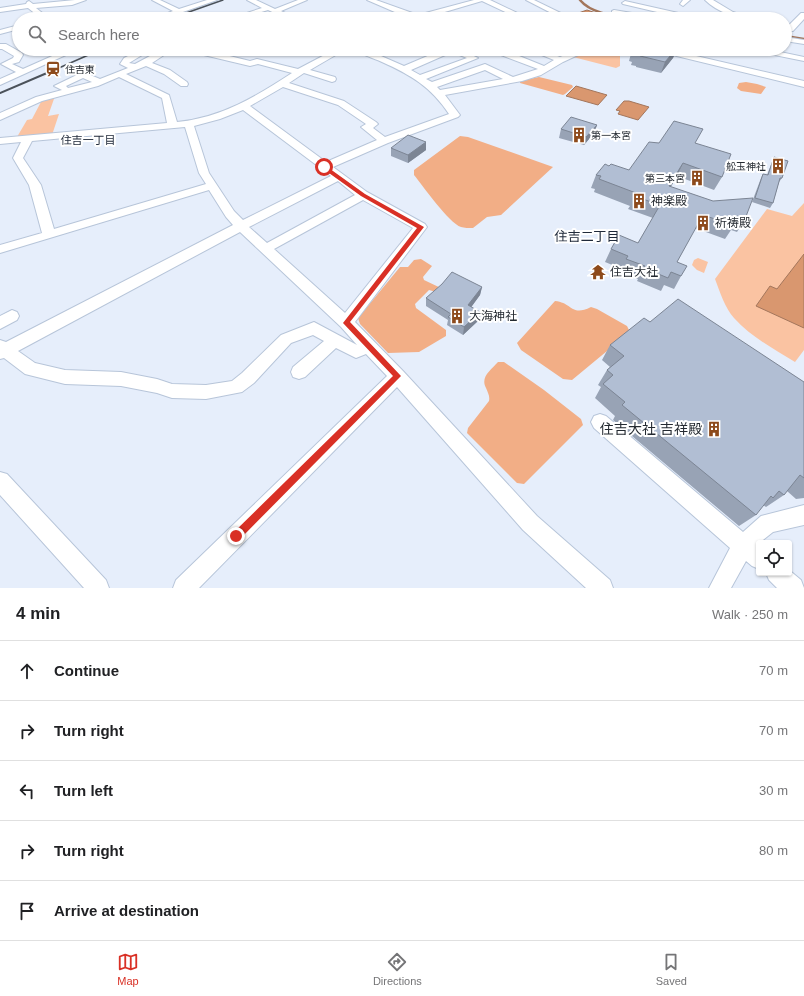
<!DOCTYPE html>
<meta charset="utf-8">
<style>
body{margin:0;font-family:Arial,"Noto Sans JP",sans-serif;background:#f2f2f2;color:#202124}
.controls{position:absolute;right:12px;bottom:12px;display:grid;overflow:hidden;border-radius:4px;box-shadow:0 1px 3px #0004}
.controls button{width:36px;height:36px;display:grid;place-items:center;padding:0;border:0;border-bottom:1px solid #e0e0e0;background:#fff;color:#202124;font:20px sans-serif}
.stop{position:absolute;width:12px;height:12px;margin:-9px;border:3px solid #d93025;border-radius:50%;background:#fff}
.stop.end{background:#d93025;border-color:#fff;box-shadow:0 1px 4px #0008}
.list{margin:0;padding:0;list-style:none}
h2{display:flex;justify-content:space-between;align-items:center;height:52px;margin:0;padding:0 16px;font-size:17px}
h2 small{font-size:13px;font-weight:400;color:#757577}
.list li{display:grid;grid-template-columns:26px 1fr auto;gap:12px;align-items:center;box-sizing:border-box;height:60px;padding:0 16px;border-top:1px solid #e0e0e0}
.list b{display:block;font-size:15px;white-space:nowrap}
.list em{font-size:13px;font-style:normal;color:#757577}
.icon{flex:none;width:22px;height:22px;fill:none;stroke:currentColor;stroke-width:2;stroke-linecap:round;stroke-linejoin:round}
.map{position:relative;flex:none;width:804px;height:588px;overflow:hidden}
.search{position:absolute;background:#fff;box-shadow:0 1px 3px #0004;left:12px;right:12px;top:12px;height:44px;display:flex;align-items:center;gap:10px;box-sizing:border-box;padding:0 14px;border-radius:22px;color:#757577;font-size:15px}
.sheet{height:352px;background:#fff}
nav{display:flex;justify-content:space-around;align-items:center;box-sizing:border-box;height:56px;border-top:1px solid #e0e0e0;background:#fff;font-size:11px;color:#757577}
nav a{display:grid;justify-items:center;gap:2px}
nav .on{color:#d93025}
.map>svg:first-child{display:block}
.green{fill:#fac3a2}
.forest{fill:#f2ae86}
.water{fill:#d9976f;stroke:#a3765c}
.lines{fill:none;stroke-linecap:round;stroke-linejoin:round}
.stream{stroke:#a3765c;stroke-width:2.5}
.minor-casing{stroke:#b7c5d9;stroke-width:2}
.minor{fill:#fff;fill-rule:evenodd}
.rail-far1{stroke:#4b525a;stroke-width:1.5}
.rail{stroke:#4b525a;stroke-width:2}
.wall{fill:#98a3b5}
.shaded-wall{fill:#7c8594}
.building{fill:#b1bed3;stroke:#7c8594}
.route{fill:#d93025}
.labels{text-anchor:middle;stroke-width:4;stroke-linejoin:round;paint-order:stroke}
.far-poi-label{font-size:10px;fill:#242a31;stroke:#fff;text-anchor:start}
.far-neighbourhood-label{font-size:11px;fill:#202a3a;stroke:#fff}
.poi-label{font-size:12px;fill:#242a31;stroke:#fff;text-anchor:start}
.neighbourhood-label{font-size:13px;fill:#202a3a;stroke:#fff}
.near-poi-label{font-size:14px;fill:#242a31;stroke:#fff;text-anchor:end}
</style>
<div class="map">
<svg width="804" height="588" viewBox="0 0 804 588">
<rect width="100%" height="100%" fill="#e6eefb"/>
<path class="green" d="M 594,49 L 616,49 L 620,56 L 620,66 L 616,68 L 573,57 Z
M 55,96 L 48,116 L 59,114 L 52,135 L 17,137 L 27,120 L 32,119 L 42,100 Z
M 804,203 L 804,350 L 795,362 C 774,349 751,337 734,318 C 725,308 720,292 715,279 L 767,209 L 792,216 Z
M 698,258 L 708,262 L 704,273 L 697,270 L 692,265 L 694,260 Z"/>
<path class="forest" d="M 539,77 L 572,85 L 573,87 L 565,94 L 563,95 L 520,83 L 520,81 Z
M 746,82 L 757,84 L 766,87 L 761,94 L 741,91 L 737,88 L 739,83 Z
M 460,136 L 468,137 L 553,167 L 501,215 L 487,217 L 473,228 C 469,228 464,228 461,227 C 449,223 423,186 414,175 L 414,170 Z
M 421,259 L 432,266 L 423,277 L 424,280 L 466,300 L 429,290 L 415,304 L 416,308 L 446,330 L 446,336 L 419,352 L 388,353 L 360,324 L 358,318 L 400,267 L 408,267 L 414,260 Z
M 555,301 C 573,303 571,317 591,307 L 597,309 L 627,326 L 630,332 L 572,380 L 563,379 L 521,350 L 517,343 Z
M 498,362 L 504,362 L 544,390 L 581,419 L 583,425 L 524,484 L 517,483 L 467,433 L 468,428 L 489,401 C 490,396 488,393 486,388 C 480,377 491,370 498,362 Z"/>
<path class="water" d="M 587,10 L 605,16 L 601,19 L 597,19 L 599,17 L 587,14 L 582,18 L 585,19 L 572,19 L 567,17 Z
M 576,86 L 607,95 L 598,105 L 566,96 Z
M 624,101 L 629,101 L 649,107 L 638,120 L 618,114 L 620,111 L 616,110 Z
M 804,254 L 804,328 L 756,306 L 770,286 L 777,289 Z"/>
<g class="lines">
<path class="stream" d="M 580,0 C 592,15 619,16 637,19
M 785,36 L 804,39"/>
<defs>
<path id="minor" d="M 75,0 L 86,0 L 72,5 L 36,8 L 50,19 L 42,19 L 28,8 L 0,12 L 0,8 L 26,4 L 27,2 L 29,1 L 33,4 Z
M 152,0 L 160,0 L 179,9 L 207,0 L 217,0 L 163,19 L 152,19 L 173,11 Z
M 247,0 L 256,0 L 275,9 L 298,0 L 307,0 L 281,11 L 297,19 L 287,19 L 268,10 L 239,19 L 228,19 L 262,8 Z
M 367,0 L 376,0 L 418,15 L 474,0 L 490,0 L 530,19 L 520,19 L 482,1 L 421,19 L 411,19 Z
M 526,0 L 534,0 L 573,19 L 563,19 Z
M 683,0 L 690,0 L 683,6 L 680,4 Z
M 705,0 L 713,0 L 733,12 L 754,19 C 737,19 717,12 705,0 Z
M 625,1 L 696,17 L 700,19 L 687,19 L 623,4 L 622,3 Z
M 614,10 L 656,17 L 660,19 L 643,19 L 612,13 L 612,11 Z
M 801,13 L 804,13 L 804,19 L 793,31 L 787,31 L 787,27 Z
M 19,25 L 19,29 L 0,34 L 0,30 Z
M 785,37 L 804,40 L 804,44 L 785,41 Z
M 0,44 L 6,44 L 22,53 L 23,55 L 19,62 L 12,64 L 23,69 L 68,49 L 79,49 L 0,85 L 0,79 L 16,72 L 1,64 L 13,58 L 14,56 L 2,49 L 0,49 Z
M 142,49 L 152,49 L 129,63 L 135,64 L 163,49 L 173,49 L 152,63 L 170,70 L 187,82 L 188,84 L 187,86 L 181,86 L 164,74 L 146,66 L 126,74 L 169,95 L 177,122 C 221,118 257,96 292,73 L 258,64 L 250,66 L 187,51 L 186,49 L 201,49 L 250,61 L 257,59 L 298,69 L 336,49 L 346,49 L 310,70 L 335,77 L 336,79 L 335,81 L 332,82 L 304,73 L 289,83 L 344,101 L 376,122 L 378,124 L 373,128 L 385,137 L 449,114 C 431,87 411,75 382,62 C 374,58 361,55 354,49 L 365,49 L 404,66 L 444,49 L 459,49 L 478,58 L 426,79 L 432,82 L 485,64 L 513,77 L 538,69 L 501,55 L 494,49 L 505,49 L 507,51 L 544,66 L 554,60 L 527,49 L 538,49 L 560,57 L 580,49 L 591,49 L 563,62 L 541,75 L 522,81 L 445,95 L 460,115 L 458,117 L 388,143 L 333,167 L 367,192 L 425,224 L 427,227 L 355,322 L 403,371 L 537,516 L 610,580 L 613,588 L 586,588 L 523,530 L 397,387 L 199,588 L 173,588 L 176,580 L 387,376 L 366,354 L 356,358 L 336,348 L 305,377 L 299,379 L 293,377 L 291,372 L 293,367 L 324,341 L 313,335 L 291,343 L 254,383 L 242,392 L 206,399 L 172,398 L 157,393 L 121,386 L 65,384 L 25,374 L 4,358 L 0,359 L 0,340 L 6,342 L 233,225 L 226,217 L 209,190 L 0,253 L 0,245 L 42,233 L 29,185 L 13,158 L 21,142 L 0,144 L 0,138 L 167,123 L 162,98 L 119,77 L 98,86 L 42,101 L 0,120 L 0,113 L 36,97 L 62,90 L 54,86 L 83,72 L 100,79 L 128,68 L 120,64 L 124,58 ZM 452,52 L 467,58 L 420,75 L 411,70 ZM 485,70 L 503,79 L 440,90 L 437,87 ZM 83,78 L 92,82 L 68,88 L 66,86 ZM 283,87 L 338,105 L 366,124 L 361,127 L 377,140 L 326,162 L 250,106 ZM 243,110 L 331,176 L 243,220 L 234,211 L 209,173 L 194,126 L 220,119 ZM 185,127 L 199,173 L 206,184 L 54,229 L 41,185 L 23,158 L 32,141 ZM 338,181 L 355,195 L 267,243 L 249,227 ZM 363,200 L 413,228 L 345,313 L 274,249 ZM 240,232 L 341,327 L 357,345 L 314,322 L 281,335 L 242,373 L 232,381 L 206,385 L 172,384 L 157,379 L 121,372 L 65,370 L 35,363 L 18,351 Z
M 652,49 L 666,49 L 804,81 L 804,87 L 656,51 Z
M 750,49 L 766,49 L 804,57 L 804,61 L 754,51 Z
M 12,310 L 17,312 L 19,316 L 17,320 L 0,329 L 0,316 Z
M 600,414 L 606,416 L 743,532 L 761,516 L 804,505 L 804,525 L 773,532 L 759,543 L 759,569 L 752,566 L 746,561 L 731,588 L 709,588 L 730,548 L 594,428 L 591,422 L 594,416 Z
M 0,472 L 7,474 L 106,580 L 109,588 L 84,588 L 0,495 Z
M 789,570 L 801,580 L 804,588 L 777,588 L 769,580 L 766,573 L 789,573 Z"/>
</defs>
<use href="#minor" class="minor-casing"/>
<use href="#minor" class="minor"/>
<path class="rail-far1" d="M 169,19 L 223,0
M 52,71 L 102,49"/>
<path class="rail" d="M 0,93 L 54,70"/>
</g>
<path class="wall" d="M 633,49 L 677,49 L 673,58 L 661,73 L 636,67 L 636,66 L 631,65 L 632,62 L 629,61 L 632,50 Z
M 597,125 L 594,133 L 584,145 L 559,138 L 561,129 Z
M 426,142 L 426,150 L 408,163 L 391,156 L 391,148 Z
M 659,143 L 695,144 L 722,177 L 714,190 L 677,176 L 671,187 L 745,219 L 737,232 L 731,230 L 725,239 L 695,228 L 677,262 L 681,276 L 674,289 L 664,285 L 661,291 L 637,281 L 638,279 L 620,272 L 622,269 L 605,262 L 611,249 L 638,243 L 653,218 L 628,209 L 630,206 L 594,192 L 595,189 L 591,188 L 596,175 L 629,170 Z
M 774,157 L 782,178 L 779,182 L 773,203 L 770,208 L 752,202 L 761,178 L 763,174 L 767,175 L 772,162 Z
M 482,287 L 480,295 L 471,307 L 479,320 L 463,335 L 447,325 L 448,320 L 426,306 L 426,298 Z
M 650,322 L 804,382 L 804,498 L 796,499 L 787,491 L 784,495 L 766,507 L 763,505 L 756,515 L 739,526 L 613,420 L 615,416 L 595,398 L 601,387 L 598,385 L 607,370 L 610,367 L 602,360 L 610,345 Z"/>
<path class="shaded-wall" d="M 676,49 L 677,49 L 673,58 L 661,73 L 665,62 Z
M 597,125 L 594,133 L 584,145 L 586,137 Z
M 426,142 L 426,150 L 408,163 L 408,155 Z
M 683,163 L 677,176 L 663,199 L 669,186 Z
M 482,287 L 480,295 L 467,313 L 468,305 Z
M 480,312 L 479,320 L 463,335 L 464,327 Z"/>
<path class="building" d="M 633,49 L 676,49 L 665,62 L 640,56 L 640,55 L 635,54 L 637,51 L 632,50 Z
M 571,117 L 597,125 L 586,137 L 561,129 Z
M 674,121 L 703,129 L 695,143 L 731,154 L 722,177 L 683,163 L 669,186 L 713,201 L 753,198 L 745,219 L 737,216 L 733,225 L 703,215 L 677,262 L 687,266 L 681,276 L 671,272 L 668,278 L 644,268 L 645,266 L 626,259 L 628,256 L 611,249 L 619,235 L 638,243 L 660,205 L 634,196 L 636,193 L 599,179 L 601,176 L 596,175 L 605,164 L 609,166 L 611,164 L 629,170 L 649,142 L 659,143 Z
M 408,135 L 426,142 L 408,155 L 391,148 Z
M 774,157 L 788,161 L 782,178 L 780,178 L 773,203 L 755,198 L 763,174 L 768,175 Z
M 452,272 L 482,287 L 468,305 L 480,312 L 464,327 L 448,317 L 451,314 L 426,298 L 442,284 Z
M 678,299 L 804,382 L 804,478 L 800,475 L 784,495 L 779,491 L 773,498 L 771,496 L 756,515 L 622,405 L 625,402 L 603,384 L 613,375 L 607,370 L 624,356 L 610,345 L 644,318 L 650,322 Z"/>
<path class="route" d="M 322,166 L 326,166 L 365,194 L 424,227 L 350,322 L 401,376 L 240,539 L 236,541 L 233,539 L 232,536 L 233,533 L 393,376 L 343,323 L 417,228 L 361,196 L 322,168 Z"/>
<defs>
<symbol id="station-bare" viewBox="-9 -9 18 18"><path d="M-3-6H3Q5-6 5-4V2Q5 4 3 4L4.5 6H3L1.5 4h-3L-3 6H-4.5L-3 4Q-5 4-5 2V-4Q-5-6-3-6ZM-3.5-4v3h7v-3ZM-3.5 1v1.5H-2V1ZM2 1v1.5H3.5V1Z" fill="#8d4a1b" stroke="#fff" stroke-width="2.5" paint-order="stroke"/></symbol>
<symbol id="building-bare" viewBox="-9 -9 18 18"><path d="M-4-6H4V6H1V3H-1V6H-4ZM-2.5-4.3h1.7v1.8h-1.7ZM.8-4.3h1.7v1.8H.8ZM-2.5-1h1.7V.8h-1.7ZM.8-1h1.7V.8H.8Z" fill="#8d4a1b" stroke="#fff" stroke-width="2.5" paint-order="stroke"/></symbol>
<symbol id="temple-bare" viewBox="-9 -9 18 18"><path d="M0-6L5-2H3V0L6.5 2.5H4V6H1.5V3h-3V6H-4V2.5H-6.5L-3 0V-2H-5Z" fill="#8d4a1b" stroke="#fff" stroke-width="2.5" paint-order="stroke"/></symbol>
</defs>
<g fill-rule="evenodd">
<use href="#station-bare" x="42" y="58" width="22" height="22"/>
<use href="#building-bare" x="568" y="124" width="22" height="22"/>
<use href="#building-bare" x="767" y="155" width="22" height="22"/>
<use href="#building-bare" x="686" y="167" width="22" height="22"/>
<use href="#building-bare" x="628" y="190" width="22" height="22"/>
<use href="#building-bare" x="692" y="212" width="22" height="22"/>
<use href="#temple-bare" x="587" y="261" width="22" height="22"/>
<use href="#building-bare" x="446" y="305" width="22" height="22"/>
<use href="#building-bare" x="703" y="418" width="22" height="22"/>
</g>
<g class="labels">
<g class="far-poi-label">
<text x="65" y="73">住吉東</text>
<text x="591" y="139">第一本宮</text>
<text x="766" y="170" text-anchor="end">舩玉神社</text>
<text x="685" y="182" text-anchor="end">第三本宮</text>
</g>
<g class="far-neighbourhood-label">
<text x="88" y="144">住吉一丁目</text>
</g>
<g class="poi-label">
<text x="651" y="205">神楽殿</text>
<text x="715" y="227">祈祷殿</text>
<text x="610" y="276">住吉大社</text>
<text x="469" y="320">大海神社</text>
</g>
<g class="neighbourhood-label">
<text x="587" y="241">住吉二丁目</text>
</g>
<g class="near-poi-label">
<text x="702" y="434">住吉大社 吉祥殿</text>
</g>
</g>
</svg>
<div class="controls">
<button><svg class="icon" aria-label="locate" viewBox="0 0 24 24"><circle cx="12" cy="12" r="6"/><path d="M12 2v4M12 18v4M2 12h4M18 12h4"/></svg></button>
</div>
<div class="stop" style="left:324px;top:167px"></div>
<div class="stop end" style="left:236px;top:536px"></div>
<div class="search"><svg class="icon" aria-label="search" viewBox="0 0 24 24"><circle cx="10" cy="10" r="6"/><path d="M15 15l6 6"/></svg>Search here</div>
</div>
<section class="sheet">
<h2>4 min<small>Walk · 250 m</small></h2>
<ul class="list">
<li><svg class="icon" aria-label="ahead" viewBox="0 0 24 24"><path d="M12 20V5M6 11l6-6 6 6"/></svg><div><b>Continue</b></div><em>70 m</em></li>
<li><svg class="icon" aria-label="right" viewBox="0 0 24 24"><path d="M7 20v-9h11M14 6l5 5-5 5"/></svg><div><b>Turn right</b></div><em>70 m</em></li>
<li><svg class="icon" aria-label="left" viewBox="0 0 24 24"><path d="M17 20v-9H6M10 6l-5 5 5 5"/></svg><div><b>Turn left</b></div><em>30 m</em></li>
<li><svg class="icon" aria-label="right" viewBox="0 0 24 24"><path d="M7 20v-9h11M14 6l5 5-5 5"/></svg><div><b>Turn right</b></div><em>80 m</em></li>
<li><svg class="icon" aria-label="arrive" viewBox="0 0 24 24"><path d="M6 21V4h12l-3 4 3 4H6"/></svg><div><b>Arrive at destination</b></div></li>
</ul>
</section>
<nav>
<a class="on"><svg class="icon" aria-label="map" viewBox="0 0 24 24"><path d="M3 6l6-2 6 2 6-2v14l-6 2-6-2-6 2zM9 4v14M15 6v14"/></svg>Map</a>
<a><svg class="icon" aria-label="directions" viewBox="0 0 24 24"><path d="M12 3l9 9-9 9-9-9zM9 14v-3h6M13 9l2 2-2 2"/></svg>Directions</a>
<a><svg class="icon" aria-label="saved" viewBox="0 0 24 24"><path d="M7 4h10v16l-5-4-5 4z"/></svg>Saved</a>
</nav>
